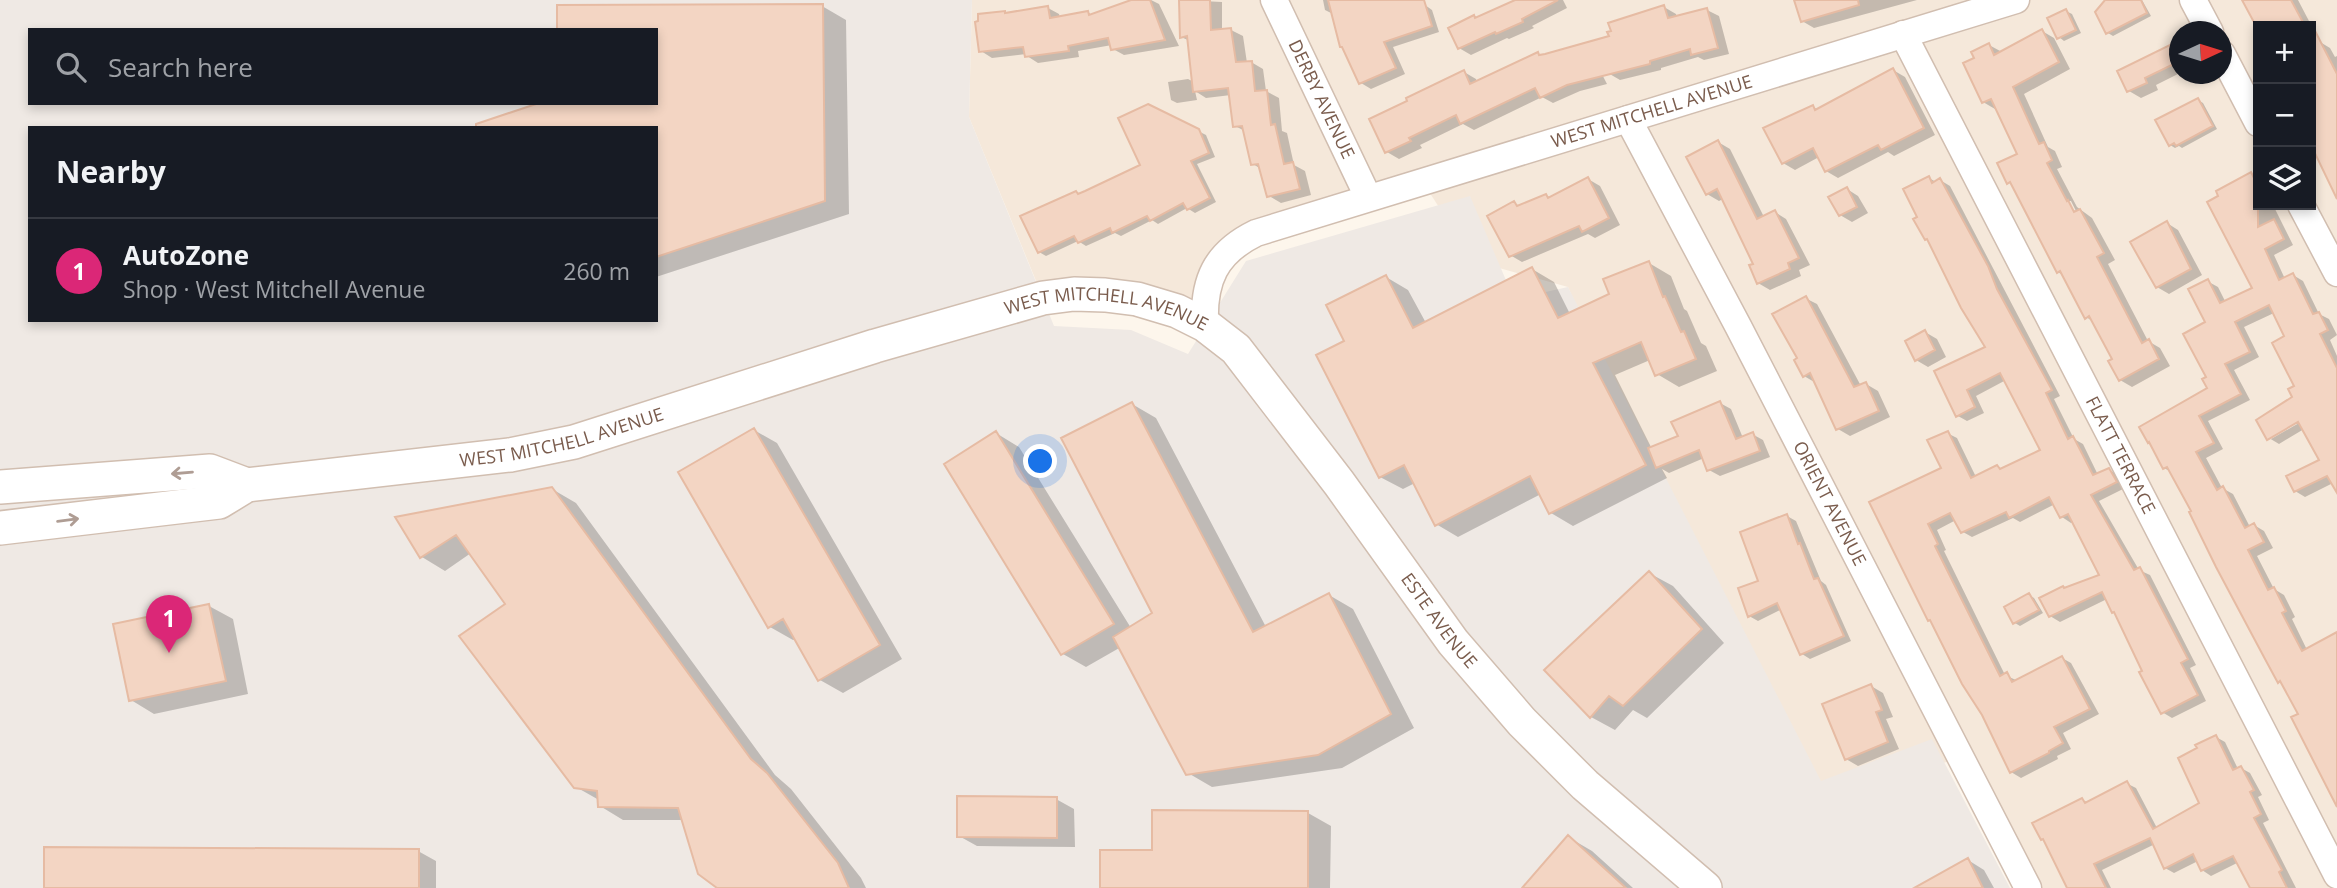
<!DOCTYPE html>
<meta charset="utf-8">
<style>
body{margin:0;font-family:"Open Sans",sans-serif;background:#242831;color:#f1f3f6}
.controls{position:absolute;right:21px;top:21px;display:grid;overflow:hidden;border-radius:0px;box-shadow:0 4px 10px #0003}
.controls button{width:63px;height:63px;display:grid;place-items:center;padding:0;border:0;border-bottom:2px solid #363941;background:#171b24;color:#f1f3f6;font:35px sans-serif}
.compass{position:absolute;left:2169px;top:21px;width:63px;height:63px;border-radius:50%;background:#171b24;box-shadow:0 4px 10px #0003;rotate:86deg}
.you{position:absolute;left:1041px;top:462px;width:24px;height:24px;margin:-18px;border:5px solid #fff;border-radius:50%;background:#1a73e8;box-shadow:0 0 0 10px #1a73e833}
.badge{display:grid;place-items:center;width:46px;height:46px;border-radius:50%;background:#db2777;color:#fff;font-size:23px;font-weight:700}
.pin{position:absolute;translate:-50% -58px;filter:drop-shadow(0 2px 4px #0008)}
.pin::after{content:'';position:absolute;top:37px;width:24px;height:21px;background:inherit;clip-path:polygon(0 0,100% 0,50% 100%)}
.list{margin:0;padding:0;list-style:none}
h2{display:flex;justify-content:space-between;align-items:center;height:91px;margin:0;padding:0 28px;font-size:30px}
h2 small{font-size:23px;font-weight:400;color:#9ea1a6}
.list li{display:grid;grid-template-columns:46px 1fr auto;gap:21px;align-items:center;box-sizing:border-box;height:105px;padding:0 28px;border-top:2px solid #363941}
.list b{display:block;font-size:26px;white-space:nowrap}
.list p{margin:0;font-size:23px;white-space:nowrap;color:#9ea1a6}
.list em{font-size:23px;font-style:normal;color:#9ea1a6}
.icon{flex:none;width:38px;height:38px;fill:none;stroke:currentColor;stroke-width:2;stroke-linecap:round;stroke-linejoin:round}
.map{position:relative;flex:none;width:2337px;height:888px;overflow:hidden}
.search{position:absolute;background:#171b24;box-shadow:0 4px 10px #0003;left:28px;top:28px;width:630px;height:77px;display:flex;align-items:center;gap:18px;box-sizing:border-box;padding:0 24px;border-radius:0px;color:#9ea1a6;font-size:26px}
.panel{position:absolute;background:#171b24;box-shadow:0 4px 10px #0003;left:28px;top:126px;width:630px;height:196px;border-radius:0px}
.map>svg:first-child{display:block}
.residential{fill:#f5e8da;fill-rule:evenodd}
.industrial{fill:#efe9e4;fill-rule:evenodd}
.shadow{fill:#0003;fill-rule:evenodd}
.building{fill:#f3d5c3;stroke:#e6bba3;stroke-width:2}
.lines{fill:none;stroke-linecap:round;stroke-linejoin:round}
.minor-casing{stroke:#d1beb0;stroke-width:29}
.tertiary-casing{stroke:#d1beb0;stroke-width:36}
.minor{stroke:#fff;stroke-width:26}
.tertiary{stroke:#fff;stroke-width:33}
.oneway{stroke:#af9d94}
.labels{text-anchor:middle;stroke-width:5;stroke-linejoin:round;paint-order:stroke}
.street-label{font-size:18px;fill:#7a5c4d;stroke:#fffaf3}
</style>
<div class="map">
<svg width="2337" height="888" viewBox="0 0 2337 888">
<rect width="100%" height="100%" fill="#fdf6ec"/>
<path class="residential" d="M 972,0 L 2337,0 L 2337,888 L 2028,888 L 1961,757 L 1802,812 L 1568,287 L 1474,261 L 1422,181 L 1256,233 L 1204,302 L 1043,298 L 969,117 ZM 2258,26 L 2311,26 L 2311,205 L 2258,205 ZM 2180,32 L 2222,32 L 2222,74 L 2180,74 Z"/>
<path class="industrial" d="M 0,0 L 972,0 L 969,117 L 1054,326 L 1131,330 L 1188,354 L 1246,261 L 1470,196 L 1514,299 L 1568,287 L 1821,781 L 1932,739 L 2010,888 L 0,888 ZM 30,30 L 656,30 L 656,103 L 30,103 ZM 30,128 L 656,128 L 656,320 L 30,320 Z"/>
<path class="shadow" d="M 1142,0 L 1151,0 L 1159,4 L 1179,46 L 1124,55 L 1113,49 L 1112,45 L 1078,51 L 1079,57 L 1038,63 L 1027,56 L 1026,54 L 992,58 L 981,51 L 1008,14 L 1048,8 L 1059,14 L 1060,18 L 1088,13 L 1092,15 Z
M 1181,0 L 1222,2 L 1222,30 L 1231,30 L 1243,36 L 1247,63 L 1251,62 L 1263,69 L 1266,91 L 1279,98 L 1282,131 L 1287,133 L 1294,165 L 1305,171 L 1311,195 L 1281,203 L 1269,196 L 1261,169 L 1253,164 L 1245,131 L 1235,126 L 1231,95 L 1206,98 L 1195,91 L 1197,100 L 1177,103 L 1171,100 L 1168,82 L 1188,79 L 1194,82 L 1190,41 L 1181,37 Z
M 1323,0 L 1418,0 L 1432,10 L 1439,32 L 1393,47 L 1405,74 L 1371,89 L 1361,83 L 1333,14 L 1325,10 Z
M 1519,0 L 1563,0 L 1567,8 L 1532,26 L 1534,28 L 1509,39 L 1507,38 L 1471,55 L 1459,48 Z
M 1796,0 L 1917,0 L 1814,28 L 1802,21 Z
M 2123,0 L 2142,0 L 2151,16 L 2113,36 L 2108,33 Z
M 2245,0 L 2298,0 L 2320,42 L 2330,48 L 2335,57 L 2337,56 L 2337,195 L 2311,142 L 2311,26 L 2259,26 Z
M 822,6 L 846,20 L 849,214 L 656,277 L 656,30 Z
M 1664,7 L 1676,14 L 1677,18 L 1707,10 L 1719,16 L 1729,54 L 1704,60 L 1698,57 L 1661,68 L 1661,70 L 1620,80 L 1608,73 L 1611,37 Z
M 2066,11 L 2072,14 L 2081,33 L 2064,41 L 2059,37 Z
M 2042,31 L 2054,38 L 2070,69 L 2024,94 L 2048,147 L 2055,151 L 2062,167 L 2057,169 L 2077,207 L 2092,218 L 2115,260 L 2108,264 L 2148,341 L 2160,348 L 2170,366 L 2132,387 L 2120,380 L 2114,360 L 2094,322 L 2086,317 L 2064,276 L 2058,272 L 2013,186 L 2008,182 L 2020,155 L 1998,108 L 1995,109 L 1983,102 L 1976,59 L 1989,45 L 2002,52 ZM 2067,201 L 2071,201 L 2080,219 L 2077,221 Z
M 2168,48 L 2180,54 L 2180,73 L 2156,85 L 2158,90 L 2141,98 L 2129,91 Z
M 1591,53 L 1607,84 L 1580,91 L 1553,103 L 1542,97 L 1474,130 L 1463,124 L 1420,145 L 1422,148 L 1399,159 L 1387,152 L 1464,72 L 1476,79 L 1477,82 L 1541,56 Z
M 1893,70 L 1905,77 L 1935,135 L 1894,156 L 1888,152 L 1838,178 L 1826,171 L 1819,157 L 1795,170 L 1783,163 L 1812,107 L 1817,110 Z
M 2198,100 L 2203,103 L 2217,129 L 2182,148 L 2179,146 L 2175,148 L 2170,145 Z
M 1198,131 L 1206,135 L 1215,157 L 1197,164 L 1216,202 L 1195,213 L 1187,208 L 1158,224 L 1152,220 L 1121,236 L 1115,233 L 1086,246 L 1078,241 L 1046,256 L 1039,252 L 1076,193 L 1080,195 L 1142,166 Z
M 1718,142 L 1730,149 L 1764,217 L 1775,212 L 1786,219 L 1810,265 L 1799,270 L 1801,276 L 1770,290 L 1758,283 L 1755,265 L 1723,199 L 1719,201 L 1707,194 Z
M 2251,174 L 2258,179 L 2258,205 L 2273,205 L 2293,245 L 2274,255 L 2285,279 L 2293,275 L 2303,281 L 2319,314 L 2329,319 L 2337,335 L 2330,340 L 2337,356 L 2337,481 L 2305,497 L 2295,491 L 2321,461 L 2304,429 L 2279,444 L 2269,438 L 2294,398 L 2296,387 L 2286,337 L 2274,313 L 2244,327 L 2259,357 L 2234,370 L 2250,400 L 2208,421 L 2223,449 L 2206,458 L 2222,488 L 2233,494 L 2250,527 L 2254,525 L 2264,531 L 2273,548 L 2257,556 L 2274,589 L 2284,595 L 2295,617 L 2292,619 L 2309,654 L 2337,700 L 2337,799 L 2301,714 L 2284,684 L 2279,681 L 2173,473 L 2164,468 L 2209,389 L 2207,281 L 2218,287 L 2226,303 L 2255,289 ZM 2305,416 L 2306,419 L 2271,439 L 2271,435 Z
M 1929,178 L 1936,182 L 1940,180 L 1950,186 L 2060,396 L 2054,399 L 2074,439 L 2083,444 L 2098,475 L 2109,470 L 2119,475 L 2125,488 L 2099,501 L 2139,570 L 2150,575 L 2196,665 L 2190,668 L 2206,701 L 2172,718 L 2162,712 L 2117,614 L 2107,599 L 2060,622 L 2050,616 L 2102,576 L 2074,522 L 2071,523 L 2062,517 L 2055,504 L 2020,522 L 2013,518 L 1972,537 L 1963,532 L 1956,520 L 1937,530 L 1946,550 L 1944,551 L 2005,675 L 2018,681 L 2062,658 L 2071,663 L 2099,714 L 2063,733 L 2071,749 L 2057,756 L 2058,759 L 2021,778 L 2011,772 L 1984,714 L 1871,503 L 1943,469 L 1947,433 L 1957,438 L 1976,477 L 1997,467 L 2003,470 L 2042,451 L 2006,380 L 1976,396 L 1984,413 L 1967,421 L 1958,416 L 1936,372 L 1987,347 L 1930,241 L 1926,239 L 1920,218 Z
M 1588,179 L 1600,186 L 1620,225 L 1595,238 L 1588,234 L 1522,262 L 1510,255 L 1514,203 L 1520,207 L 1546,196 L 1550,198 Z
M 1847,189 L 1858,196 L 1868,213 L 1852,222 L 1840,215 Z
M 2167,223 L 2178,230 L 2202,275 L 2169,294 L 2157,287 Z
M 1649,263 L 1671,276 L 1684,309 L 1687,311 L 1701,343 L 1706,346 L 1717,371 L 1679,387 L 1657,374 L 1650,360 L 1615,375 L 1652,449 L 1680,437 L 1720,403 L 1731,409 L 1743,438 L 1752,434 L 1763,440 L 1770,457 L 1720,476 L 1709,470 L 1704,458 L 1669,473 L 1662,469 L 1667,478 L 1573,526 L 1551,513 L 1541,494 L 1458,537 L 1436,524 L 1415,483 L 1403,489 L 1380,477 L 1347,341 L 1386,277 L 1408,290 L 1426,323 L 1532,269 L 1554,282 L 1570,314 L 1612,295 Z
M 1805,298 L 1817,304 L 1861,386 L 1866,384 L 1878,391 L 1890,417 L 1850,436 L 1838,429 L 1816,383 L 1804,376 L 1799,359 Z
M 1925,332 L 1937,339 L 1946,357 L 1928,367 L 1916,360 Z
M 1132,404 L 1156,418 L 1266,627 L 1329,595 L 1353,609 L 1414,728 L 1342,768 L 1212,787 L 1188,773 L 1121,647 L 1086,667 L 1063,654 L 996,433 L 1019,447 L 1131,628 L 1154,614 Z
M 754,430 L 777,443 L 902,659 L 843,693 L 820,680 L 796,639 L 793,640 L 770,627 Z
M 552,489 L 576,503 L 775,775 L 791,789 L 861,878 L 866,888 L 720,888 L 684,820 L 623,820 L 600,806 L 599,800 L 576,787 L 508,605 L 471,553 L 445,571 L 422,557 L 398,518 Z
M 1787,516 L 1796,521 L 1821,581 L 1826,585 L 1851,641 L 1810,659 L 1802,654 L 1782,609 L 1758,621 L 1749,616 Z
M 1649,573 L 1673,586 L 1724,643 L 1647,718 L 1633,710 L 1615,730 L 1591,717 L 1546,670 Z
M 2029,595 L 2034,598 L 2043,613 L 2020,626 L 2015,623 Z
M 209,606 L 233,619 L 248,694 L 154,714 L 131,700 Z
M 1871,686 L 1883,693 L 1893,717 L 1886,719 L 1899,749 L 1858,766 L 1846,759 Z
M 2216,737 L 2225,742 L 2238,769 L 2241,768 L 2250,773 L 2262,795 L 2258,797 L 2269,820 L 2263,823 L 2296,888 L 2252,888 L 2239,862 L 2211,876 L 2202,870 L 2198,861 L 2174,873 L 2165,868 L 2155,844 L 2102,870 L 2111,888 L 2068,888 L 2082,800 L 2089,803 L 2126,783 L 2136,788 L 2157,828 L 2202,804 Z
M 1056,799 L 1074,809 L 1075,847 L 977,846 L 959,836 Z
M 1154,812 L 1308,813 L 1331,826 L 1330,888 L 1102,888 L 1154,852 Z
M 1568,837 L 1592,851 L 1633,888 L 1524,888 Z
M 418,851 L 436,861 L 436,888 L 45,888 Z
M 1968,860 L 1984,870 L 1994,888 L 1917,888 Z"/>
<path class="building" d="M 1131,0 L 1150,0 L 1165,40 L 1111,50 L 1108,38 L 1068,46 L 1069,51 L 1025,57 L 1023,47 L 979,52 L 975,22 L 978,21 L 978,14 L 1005,11 L 1005,13 L 1048,6 L 1050,18 L 1088,11 L 1089,15 Z
M 1179,0 L 1210,0 L 1211,30 L 1231,28 L 1236,62 L 1252,61 L 1255,91 L 1267,90 L 1271,125 L 1275,124 L 1284,164 L 1293,162 L 1300,189 L 1267,197 L 1258,164 L 1251,165 L 1242,126 L 1233,127 L 1228,88 L 1193,92 L 1187,36 L 1180,38 Z
M 1328,0 L 1424,0 L 1432,26 L 1384,42 L 1396,68 L 1359,84 L 1342,47 L 1340,47 Z
M 1515,0 L 1558,0 L 1522,19 L 1523,22 L 1496,34 L 1495,32 L 1458,49 L 1448,28 L 1474,15 L 1475,18 Z
M 1794,0 L 1858,0 L 1859,5 L 1801,22 Z
M 2105,0 L 2141,0 L 2147,13 L 2106,34 L 2095,12 Z
M 2242,0 L 2291,0 L 2305,26 L 2256,26 Z
M 823,4 L 825,201 L 656,257 L 656,128 L 476,128 L 476,124 L 539,103 L 656,103 L 656,30 L 557,30 L 557,5 Z
M 1664,5 L 1668,18 L 1707,8 L 1718,48 L 1691,55 L 1690,49 L 1650,61 L 1650,64 L 1567,85 L 1540,98 L 1535,88 L 1460,124 L 1456,115 L 1409,138 L 1411,141 L 1385,153 L 1369,119 L 1407,101 L 1406,98 L 1464,70 L 1470,84 L 1538,52 L 1539,55 L 1545,54 L 1609,36 L 1607,32 L 1611,31 L 1608,23 Z
M 2066,9 L 2076,30 L 2057,39 L 2047,18 Z
M 2311,23 L 2337,74 L 2337,199 L 2311,145 Z
M 2042,29 L 2059,62 L 2013,87 L 2039,144 L 2044,142 L 2052,160 L 2047,163 L 2067,201 L 2068,200 L 2074,212 L 2080,209 L 2104,253 L 2097,257 L 2142,343 L 2149,339 L 2159,359 L 2119,381 L 2108,361 L 2112,359 L 2089,316 L 2085,319 L 2060,271 L 2057,273 L 2010,182 L 2007,184 L 1997,163 L 2017,154 L 1991,99 L 1982,103 L 1963,63 L 1974,58 L 1971,52 L 1989,43 L 1994,55 Z
M 2180,40 L 2180,61 L 2145,78 L 2147,83 L 2127,92 L 2117,71 Z
M 1893,68 L 1924,128 L 1881,150 L 1878,145 L 1825,172 L 1813,148 L 1782,164 L 1763,128 L 1813,105 L 1815,110 Z
M 2198,98 L 2213,126 L 2176,146 L 2174,143 L 2169,146 L 2155,120 Z
M 1148,104 L 1199,129 L 1209,153 L 1191,161 L 1210,198 L 1187,210 L 1183,203 L 1150,221 L 1147,216 L 1112,233 L 1110,228 L 1078,243 L 1074,236 L 1038,253 L 1020,216 L 1076,191 L 1078,194 L 1085,191 L 1140,165 L 1118,118 Z
M 1718,140 L 1757,219 L 1775,210 L 1799,258 L 1788,263 L 1790,269 L 1757,284 L 1749,265 L 1753,264 L 1717,189 L 1706,195 L 1686,157 Z
M 2251,172 L 2258,186 L 2258,227 L 2274,219 L 2284,239 L 2265,249 L 2279,280 L 2293,273 L 2313,314 L 2319,312 L 2328,330 L 2320,334 L 2337,368 L 2337,493 L 2327,476 L 2294,492 L 2286,476 L 2319,460 L 2298,422 L 2267,440 L 2256,420 L 2292,397 L 2288,389 L 2294,386 L 2272,343 L 2284,336 L 2269,305 L 2235,322 L 2250,352 L 2225,364 L 2241,394 L 2199,416 L 2214,443 L 2196,452 L 2217,490 L 2223,486 L 2245,528 L 2254,523 L 2264,542 L 2248,550 L 2268,590 L 2274,587 L 2286,611 L 2282,613 L 2302,651 L 2337,632 L 2337,807 L 2291,717 L 2298,714 L 2280,681 L 2278,683 L 2265,659 L 2216,567 L 2189,512 L 2191,511 L 2167,467 L 2163,469 L 2149,442 L 2148,443 L 2139,427 L 2207,388 L 2202,379 L 2206,377 L 2183,334 L 2205,322 L 2188,289 L 2208,279 L 2220,303 L 2252,288 L 2207,202 L 2218,196 L 2216,191 Z
M 1929,176 L 1932,183 L 1940,178 L 1988,266 L 1997,289 L 2052,390 L 2046,393 L 2068,439 L 2073,436 L 2093,475 L 2109,468 L 2117,482 L 2091,495 L 2134,570 L 2140,567 L 2188,659 L 2181,663 L 2198,695 L 2161,714 L 2139,672 L 2142,671 L 2114,612 L 2112,613 L 2102,592 L 2049,617 L 2039,598 L 2063,586 L 2064,588 L 2099,575 L 2068,514 L 2060,518 L 2049,497 L 2009,518 L 2006,512 L 1961,533 L 1950,513 L 1928,524 L 1938,544 L 1935,546 L 2000,676 L 2007,672 L 2012,682 L 2062,656 L 2090,709 L 2054,727 L 2063,743 L 2049,751 L 2049,753 L 2010,773 L 1982,715 L 1962,684 L 1930,620 L 1928,621 L 1869,502 L 1941,468 L 1927,440 L 1948,431 L 1971,478 L 1997,465 L 2000,469 L 2040,450 L 2000,373 L 1967,390 L 1975,407 L 1956,417 L 1934,371 L 1985,347 L 1961,308 L 1927,239 L 1925,240 L 1913,219 L 1917,217 L 1903,189 Z
M 1588,177 L 1609,218 L 1582,232 L 1579,226 L 1509,257 L 1487,216 L 1514,201 L 1517,206 L 1546,194 L 1548,198 Z
M 1847,187 L 1857,207 L 1839,216 L 1828,197 Z
M 2167,221 L 2191,269 L 2156,288 L 2130,242 Z
M 1649,261 L 1663,297 L 1665,296 L 1681,332 L 1684,331 L 1696,359 L 1655,376 L 1641,342 L 1593,363 L 1646,465 L 1549,514 L 1530,476 L 1435,526 L 1404,465 L 1379,478 L 1316,355 L 1344,341 L 1326,305 L 1386,275 L 1413,328 L 1532,267 L 1558,318 L 1609,294 L 1603,279 Z
M 1806,296 L 1854,387 L 1866,382 L 1879,411 L 1836,430 L 1810,373 L 1803,377 L 1794,360 L 1797,358 L 1772,314 Z
M 1925,330 L 1935,350 L 1915,361 L 1905,341 Z
M 1720,401 L 1736,439 L 1753,432 L 1760,451 L 1707,471 L 1699,450 L 1656,468 L 1648,448 L 1678,436 L 1671,422 Z
M 1132,402 L 1253,632 L 1329,593 L 1391,714 L 1318,755 L 1186,775 L 1113,637 L 1152,613 L 1061,438 Z
M 754,428 L 880,645 L 818,681 L 783,619 L 768,628 L 678,472 Z
M 996,431 L 1114,624 L 1061,655 L 944,464 Z
M 552,487 L 751,759 L 767,773 L 838,863 L 849,888 L 717,888 L 698,874 L 678,808 L 598,807 L 597,791 L 574,788 L 459,636 L 505,604 L 456,535 L 420,558 L 395,517 Z
M 1787,514 L 1798,544 L 1800,543 L 1814,579 L 1818,578 L 1844,636 L 1800,655 L 1777,603 L 1748,617 L 1738,588 L 1758,581 L 1740,532 Z
M 1649,571 L 1702,629 L 1623,706 L 1609,696 L 1590,718 L 1544,670 Z
M 2029,593 L 2039,610 L 2013,624 L 2004,607 Z
M 209,604 L 226,681 L 129,701 L 113,624 Z
M 1871,684 L 1882,710 L 1876,712 L 1888,742 L 1845,760 L 1822,704 Z
M 2216,735 L 2233,770 L 2241,766 L 2254,790 L 2250,792 L 2261,814 L 2254,818 L 2282,870 L 2279,872 L 2287,888 L 2250,888 L 2233,856 L 2201,871 L 2193,854 L 2164,869 L 2150,838 L 2094,864 L 2106,888 L 2067,888 L 2043,839 L 2041,840 L 2032,823 L 2082,798 L 2085,803 L 2127,781 L 2153,829 L 2199,803 L 2178,758 L 2197,748 L 2195,745 Z
M 957,796 L 1057,797 L 1057,838 L 957,837 Z
M 1152,810 L 1308,811 L 1308,888 L 1100,888 L 1100,850 L 1152,850 Z
M 1568,835 L 1626,888 L 1522,888 Z
M 44,847 L 419,849 L 419,888 L 44,888 Z
M 1968,858 L 1983,888 L 1914,888 Z"/>
<g class="lines">
<defs>
<g id="minor">
<path id="s1" d="M 1274,0 L 1368,197"/>
<path d="M 2193,0 L 2210,32"/>
<path id="s2" d="M 1903,34 L 2337,875"/>
<path d="M 2222,54 L 2258,123"/>
<path id="s3" d="M 1628,119 L 1738,326 L 2028,888"/>
<path d="M 2301,205 L 2337,273"/>
<path id="s4" d="M 1205,325 C 1203,281 1215,253 1256,233 L 2016,0"/>
</g>
<g id="tertiary">
<path d="M 0,487 L 210,471 L 247,485"/>
<path id="s5" d="M 0,528 L 219,502 L 247,485 L 510,455 L 574,442 L 875,346 L 1043,298 L 1074,294 L 1105,295 L 1137,299 L 1177,311 L 1205,325 L 1236,349 L 1339,483 L 1453,642 L 1522,722 L 1585,785 L 1705,888"/>
</g>
</defs>
<use href="#minor" class="minor-casing"/>
<use href="#tertiary" class="tertiary-casing"/>
<use href="#minor" class="minor"/>
<use href="#tertiary" class="tertiary"/>
</g>
<defs><path id="oneway-shaft" d="M-6 0H5M1.5-3L5.5 0L1.5 3" fill="none" stroke-width="1.6" stroke-linecap="round" stroke-linejoin="round" transform="scale(1.75)"/></defs>
<g class="oneway">
<use href="#oneway-shaft" transform="translate(182 473) rotate(175)"/>
<use href="#oneway-shaft" transform="translate(68 520) rotate(-7)"/>
</g>
<g class="labels">
<g class="street-label">
<text dy="6" stroke="none"><textPath href="#s1" startOffset="110">DERBY AVENUE</textPath></text>
<text dy="6" stroke="none"><textPath href="#s4" startOffset="527">WEST MITCHELL AVENUE</textPath></text>
<text dy="6" stroke="none"><textPath href="#s5" startOffset="1139">WEST MITCHELL AVENUE</textPath></text>
<text dy="6" stroke="none"><textPath href="#s5" startOffset="572">WEST MITCHELL AVENUE</textPath></text>
<text dy="6" stroke="none"><textPath href="#s2" startOffset="474">FLATT TERRACE</textPath></text>
<text dy="6" stroke="none"><textPath href="#s3" startOffset="434">ORIENT AVENUE</textPath></text>
<text dy="6" stroke="none"><textPath href="#s5" startOffset="1620">ESTE AVENUE</textPath></text>
</g>
</g>
</svg>
<div class="controls">
<button>+</button>
<button>−</button>
<button><svg class="icon" aria-label="layers" viewBox="0 0 24 24"><path d="M12 4l9 5-9 5-9-5zM3 14l9 5 9-5"/></svg></button>
</div>
<svg class="compass" viewBox="-18 -18 36 36"><path d="M0-13l5 13h-10z" fill="#e53935"/><path d="M0 13l5-13h-10z" fill="#9ea1a6"/></svg>
<div class="you"></div>
<div class="pin badge" style="left:169px;top:653px">1</div>
<div class="search"><svg class="icon" aria-label="search" viewBox="0 0 24 24"><circle cx="10" cy="10" r="6"/><path d="M15 15l6 6"/></svg>Search here</div>
<section class="panel">
<h2>Nearby<small></small></h2>
<ul class="list">
<li><span class="badge">1</span><div><b>AutoZone</b><p>Shop · West Mitchell Avenue</p></div><em>260 m</em></li>
</ul>
</section>
</div>
